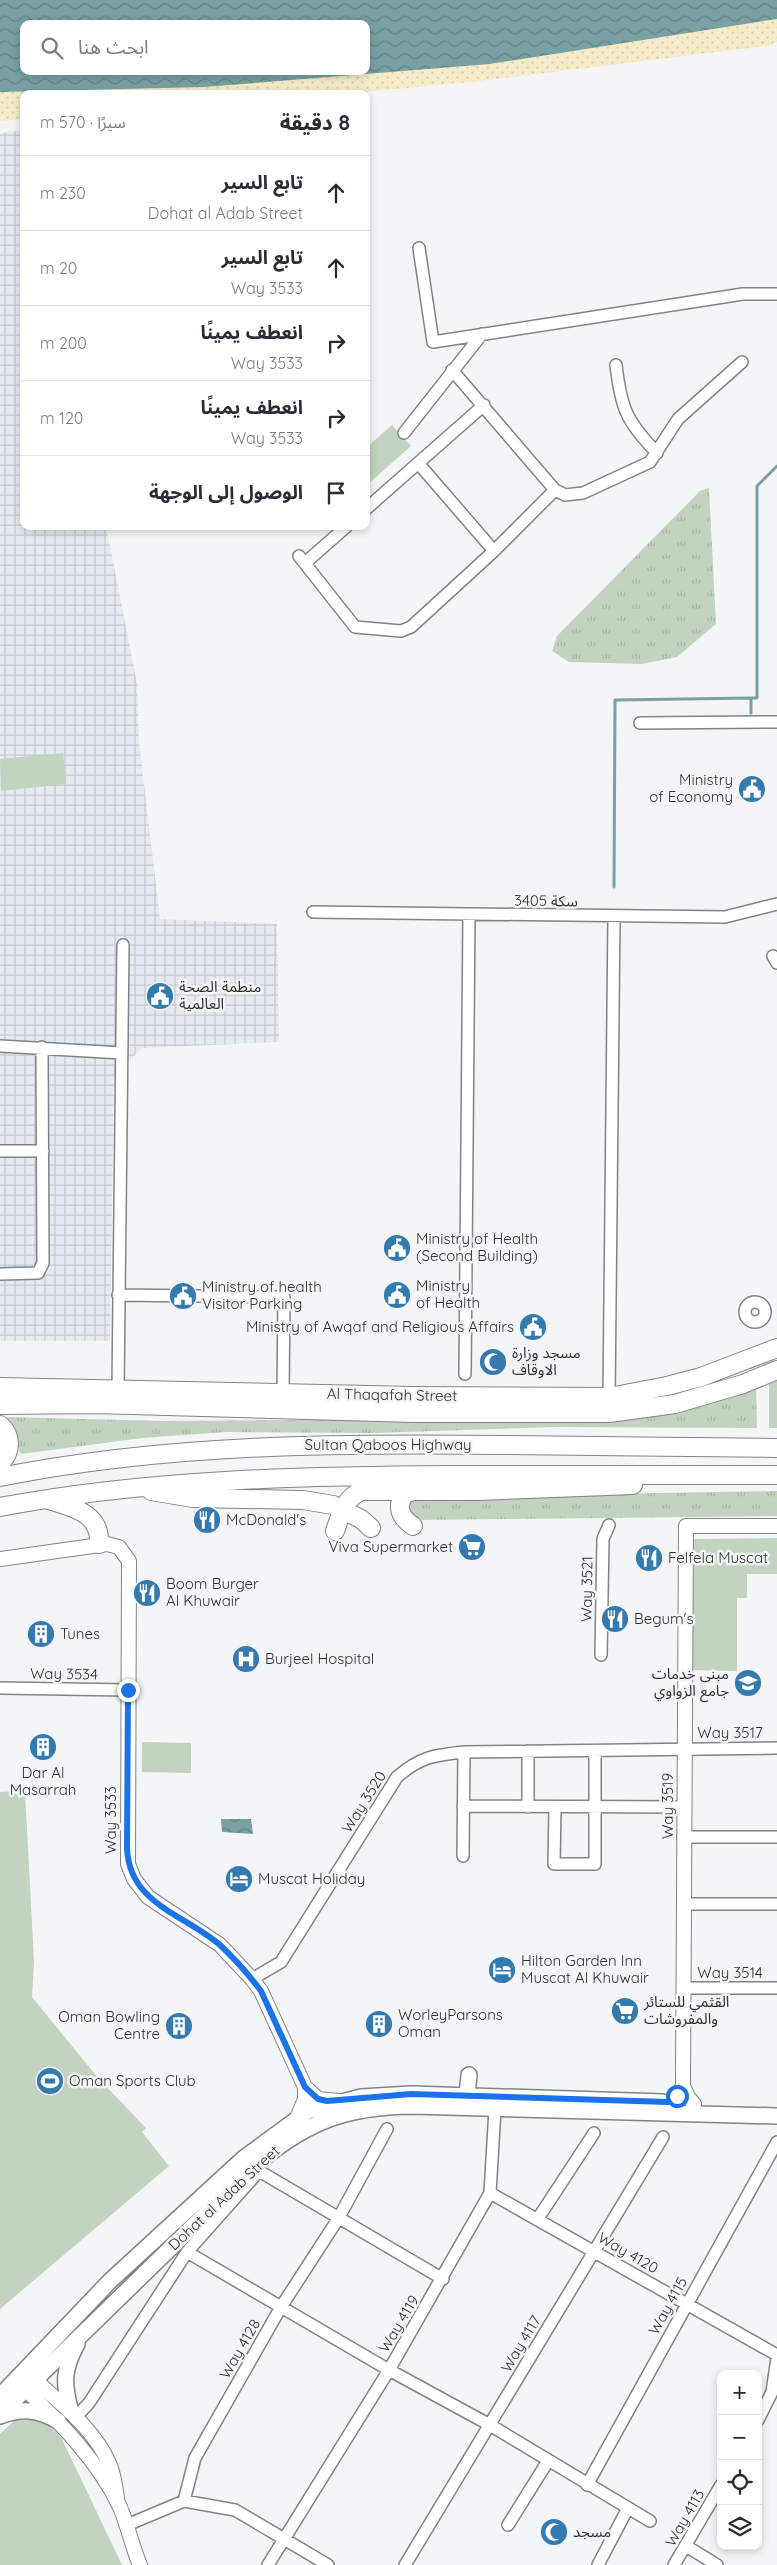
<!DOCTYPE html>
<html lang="ar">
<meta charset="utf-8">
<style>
body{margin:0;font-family:Quicksand,"Noto Sans Arabic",sans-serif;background:#f7f7f7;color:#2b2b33;direction:rtl}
.controls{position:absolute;right:15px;bottom:15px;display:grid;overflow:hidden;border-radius:10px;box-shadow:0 2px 8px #0003}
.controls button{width:45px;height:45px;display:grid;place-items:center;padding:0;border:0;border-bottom:1px solid #e1e1e2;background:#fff;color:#2b2b33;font:25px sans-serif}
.stop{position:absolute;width:15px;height:15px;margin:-11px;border:4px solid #1a73e8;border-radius:50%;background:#fff}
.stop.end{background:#1a73e8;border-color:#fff;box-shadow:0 1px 5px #0008}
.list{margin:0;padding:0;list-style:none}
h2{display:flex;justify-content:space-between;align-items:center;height:65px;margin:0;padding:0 20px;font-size:21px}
h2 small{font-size:16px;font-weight:400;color:#7c7c81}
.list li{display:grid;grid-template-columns:32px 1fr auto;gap:15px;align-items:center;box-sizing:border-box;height:75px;padding:0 20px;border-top:1px solid #e1e1e2}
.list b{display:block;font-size:19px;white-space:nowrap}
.list p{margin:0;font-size:16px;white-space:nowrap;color:#7c7c81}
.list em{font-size:16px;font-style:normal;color:#7c7c81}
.icon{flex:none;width:28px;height:28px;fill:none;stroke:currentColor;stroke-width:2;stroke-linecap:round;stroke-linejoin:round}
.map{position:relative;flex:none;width:777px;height:2565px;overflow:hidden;direction:ltr}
.search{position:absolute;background:#fff;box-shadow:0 2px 8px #0003;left:20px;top:20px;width:350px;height:55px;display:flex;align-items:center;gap:12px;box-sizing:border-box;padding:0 18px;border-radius:10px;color:#7c7c81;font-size:19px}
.panel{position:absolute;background:#fff;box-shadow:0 2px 8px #0003;left:20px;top:90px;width:350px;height:440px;border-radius:10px;direction:rtl}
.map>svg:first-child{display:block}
.industrial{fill:url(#industrial-grid)}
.grass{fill:url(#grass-tufts)}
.sand{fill:url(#sand-dots)}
.park{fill:#c2d3bf}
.water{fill:url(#water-waves);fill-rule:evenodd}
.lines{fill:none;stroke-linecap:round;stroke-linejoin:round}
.stream{stroke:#79a0a3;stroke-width:3}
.minor-casing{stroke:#828384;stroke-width:14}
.tertiary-casing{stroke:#828384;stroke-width:16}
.secondary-casing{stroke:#828384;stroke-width:18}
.primary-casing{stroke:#828384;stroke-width:20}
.trunk-casing{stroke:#828384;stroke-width:20}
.minor{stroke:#fff;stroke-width:11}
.tertiary{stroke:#fff;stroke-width:14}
.secondary{stroke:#fff;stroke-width:15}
.primary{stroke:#fff;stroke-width:18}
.trunk{stroke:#fff;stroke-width:18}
.route{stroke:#1a73e8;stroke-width:6}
.labels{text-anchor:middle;stroke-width:5;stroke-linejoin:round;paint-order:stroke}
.poi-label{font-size:15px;fill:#303031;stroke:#f4f5f6;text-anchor:start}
.street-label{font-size:15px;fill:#303031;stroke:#f4f5f6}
</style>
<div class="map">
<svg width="777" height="2565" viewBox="0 0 777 2565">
<defs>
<pattern id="industrial-grid" width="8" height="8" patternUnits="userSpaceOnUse" patternTransform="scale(1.25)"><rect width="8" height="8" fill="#e5eaf2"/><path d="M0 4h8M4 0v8" fill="none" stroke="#c5c9d0"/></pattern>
<pattern id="grass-tufts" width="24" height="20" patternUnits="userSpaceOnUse" patternTransform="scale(1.25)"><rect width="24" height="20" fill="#c2d3bf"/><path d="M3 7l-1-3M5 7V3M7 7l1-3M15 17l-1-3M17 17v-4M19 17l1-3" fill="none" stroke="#a7b5a5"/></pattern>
<pattern id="sand-dots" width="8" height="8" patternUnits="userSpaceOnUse" patternTransform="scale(1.25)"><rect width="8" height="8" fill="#f5ebc6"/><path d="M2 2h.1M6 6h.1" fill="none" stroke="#d2caab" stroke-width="1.8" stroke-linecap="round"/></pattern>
<pattern id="water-waves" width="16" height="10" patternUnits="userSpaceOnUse" patternTransform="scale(1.25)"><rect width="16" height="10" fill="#79a0a3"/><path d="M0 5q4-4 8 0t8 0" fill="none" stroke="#648385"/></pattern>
</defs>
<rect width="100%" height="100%" fill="#f4f5f6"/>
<path class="industrial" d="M 24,130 L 24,526 L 106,526 L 137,683 L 139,742 L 160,919 L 277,924 L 279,1042 L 142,1048 L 114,1076 L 110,1341 L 0,1341 L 0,133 Z"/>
<path class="grass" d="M 709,488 L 716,624 L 677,657 L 642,664 L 569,662 L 552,651 L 557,636 L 700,491 Z
M 756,1387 L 757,1428 L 553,1427 L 375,1433 L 226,1432 L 142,1438 L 21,1454 L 4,1417 L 165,1421 L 646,1417 L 681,1412 Z
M 777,1491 L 777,1516 L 414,1520 L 410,1519 L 406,1503 L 414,1497 Z"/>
<path class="sand" d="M 777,19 L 777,42 L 767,46 L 470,82 L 375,91 L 324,94 L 24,94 L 24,119 L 0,121 L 0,92 L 205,87 L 490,64 Z"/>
<path class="park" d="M 392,425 L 411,446 L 368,484 L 366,481 L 366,448 Z
M 63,753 L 66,784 L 1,791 L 0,759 Z
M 777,1380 L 777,1428 L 769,1428 L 769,1384 Z
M 777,1538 L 777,1574 L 747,1574 L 747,1598 L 737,1598 L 737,1671 L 689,1670 L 690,1544 L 695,1539 Z
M 142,1742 L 191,1743 L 191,1773 L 142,1772 Z
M 25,1791 L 34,1962 L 32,1997 L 99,2079 L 146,2128 L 142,2132 L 169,2166 L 0,2309 L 0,1792 Z
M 18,2417 L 47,2423 L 61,2437 L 122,2565 L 0,2565 L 0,2434 Z"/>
<path class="water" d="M 0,0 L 777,0 L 777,19 L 490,64 L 205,87 L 2,92 L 0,92 ZM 24,24 L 366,24 L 366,71 L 24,71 Z
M 221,1819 L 251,1819 L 253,1834 L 222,1832 Z"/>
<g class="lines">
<path class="stream" d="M 751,713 L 751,698 L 757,698 L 757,486 L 777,466
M 614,887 L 615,700 L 751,698"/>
<defs>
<path id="minor" d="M 419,248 L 433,342 L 743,294 L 777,294
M 616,365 C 621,408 626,421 657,453
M 452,370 L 555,490 L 565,495 L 583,493 L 650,462 L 678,419 L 742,362
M 404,433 L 482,334
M 418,463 L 494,551
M 366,509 L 484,405
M 299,556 L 355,627 L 401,631 L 411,627 L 494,551 L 555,490
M 305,563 L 347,526
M 640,723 L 777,722
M 313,912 L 725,917 L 777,904
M 773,956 L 777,963
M 0,1046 L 122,1053
M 0,1151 L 43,1151
M 0,1274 L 38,1273 L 43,1263 L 42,1047
M 118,1295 L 284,1297 L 283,1394
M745 1312a10 10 0 1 1 20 0a10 10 0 1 1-20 0Z
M 465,1374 L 469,914
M 118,1389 L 123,945
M 609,1397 L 614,917
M 601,1655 L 603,1539 L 609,1525
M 0,1688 L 128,1690
M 463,1806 L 684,1807
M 528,1807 L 528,1751
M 555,1807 L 554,1864 L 595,1864 L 595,1751
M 683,1837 L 777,1837
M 463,1856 L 464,1752
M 683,1904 L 777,1904
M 252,1979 L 281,1962 L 397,1777 C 420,1757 434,1755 464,1752 L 777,1748
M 684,1988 L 777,1988
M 490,2193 L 777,2355
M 537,2220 L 594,2133
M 187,2252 L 389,2370 L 490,2425 L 650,2521
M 76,2417 L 89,2403 L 187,2252 L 259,2171 L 443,2279
M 758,2420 L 772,2392 L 777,2358
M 587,2485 L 777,2142
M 184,2501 L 195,2458 L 281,2307 L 338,2219 L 387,2129
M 127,2525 L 184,2501 L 235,2510 L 328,2565
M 508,2525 L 548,2461
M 686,2546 L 717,2565
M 268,2565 L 389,2370 L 490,2193 L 495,2109
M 405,2565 L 663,2137
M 598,2565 L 628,2508
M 674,2565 L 721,2485"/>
<path id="tertiary" d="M 0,1559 L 107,1544 L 119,1547 L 129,1561 L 128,1864 L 134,1879 L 148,1897 L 220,1945 L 252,1979 L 261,1991 L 305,2087 L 305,2099 L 297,2118
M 305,2087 L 318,2099 L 339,2101
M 668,2103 L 677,2096 L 683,2086
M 694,2104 L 688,2097 L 683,2086 L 686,1526 L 777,1526
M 27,2372 C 56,2401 92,2425 109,2463 C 114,2474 115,2486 117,2497
M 18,2382 C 56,2419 97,2458 120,2507 C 128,2526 132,2546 140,2565"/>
<path id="secondary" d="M 467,2096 L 469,2075
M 0,2396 L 110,2281 L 244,2158 L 308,2111 L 361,2097 L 411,2094 L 663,2102
M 71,2412 C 63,2383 63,2370 77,2344
M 0,2414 L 260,2161 C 310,2120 348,2107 412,2106 L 777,2116
M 0,2416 C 22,2408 38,2409 58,2421"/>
<path id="primary" d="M 0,1387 L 413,1396 L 609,1397 L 667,1386 L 701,1377 L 777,1348
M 0,1405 L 95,1404 L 413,1413 L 609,1413 L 675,1404 L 743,1384 L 777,1370"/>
<path id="trunk" d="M 0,1425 C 12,1436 12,1452 0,1463
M 0,1477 C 166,1444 335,1443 503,1445 C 594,1446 686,1447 777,1448
M 151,1491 L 193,1498 L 303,1500 L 333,1505 L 361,1519 L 371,1528
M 49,1500 C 74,1508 101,1513 99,1544
M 0,1507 C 149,1479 301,1476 452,1475 C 560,1475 669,1475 777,1475
M 413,1526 C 400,1517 396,1508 404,1494 L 416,1490
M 335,1531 C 341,1514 344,1499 361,1491 L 478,1491 L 633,1485"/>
</defs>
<use href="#minor" class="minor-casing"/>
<use href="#tertiary" class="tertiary-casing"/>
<use href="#secondary" class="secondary-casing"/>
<use href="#primary" class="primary-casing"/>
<use href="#trunk" class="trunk-casing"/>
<use href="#minor" class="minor"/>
<use href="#tertiary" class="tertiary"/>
<use href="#secondary" class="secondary"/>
<use href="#primary" class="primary"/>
<use href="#trunk" class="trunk"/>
</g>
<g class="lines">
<path class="route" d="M 128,1690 L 127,1848 C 129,1904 184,1914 220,1945 C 235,1959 249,1975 261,1991 L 305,2087 L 318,2099 L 327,2101 L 411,2094 L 668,2102 L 677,2096"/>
</g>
<defs>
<symbol id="civic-disc" viewBox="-11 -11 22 22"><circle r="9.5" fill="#347aaf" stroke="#f4f5f6"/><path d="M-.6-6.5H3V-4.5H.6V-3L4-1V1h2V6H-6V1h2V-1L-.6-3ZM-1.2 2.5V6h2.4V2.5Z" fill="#fff"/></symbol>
<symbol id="mosque-disc" viewBox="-11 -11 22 22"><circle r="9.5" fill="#347aaf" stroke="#f4f5f6"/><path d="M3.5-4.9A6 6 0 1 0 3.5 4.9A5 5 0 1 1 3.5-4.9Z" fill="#fff"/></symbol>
<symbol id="restaurant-disc" viewBox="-11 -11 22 22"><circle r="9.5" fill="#347aaf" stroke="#f4f5f6"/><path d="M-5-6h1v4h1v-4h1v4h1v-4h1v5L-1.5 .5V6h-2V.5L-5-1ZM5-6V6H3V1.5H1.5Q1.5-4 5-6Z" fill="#fff"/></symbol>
<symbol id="supermarket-disc" viewBox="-11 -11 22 22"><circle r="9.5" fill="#347aaf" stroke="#f4f5f6"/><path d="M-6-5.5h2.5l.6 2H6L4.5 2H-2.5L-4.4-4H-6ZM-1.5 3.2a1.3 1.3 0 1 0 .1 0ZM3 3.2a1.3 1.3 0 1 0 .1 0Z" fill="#fff"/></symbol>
<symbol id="building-disc" viewBox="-11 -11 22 22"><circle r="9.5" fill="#347aaf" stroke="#f4f5f6"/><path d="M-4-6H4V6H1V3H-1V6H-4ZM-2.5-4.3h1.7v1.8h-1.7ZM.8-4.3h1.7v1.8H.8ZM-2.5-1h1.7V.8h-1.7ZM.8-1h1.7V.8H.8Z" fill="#fff"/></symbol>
<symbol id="hospital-disc" viewBox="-11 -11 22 22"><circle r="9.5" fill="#347aaf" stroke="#f4f5f6"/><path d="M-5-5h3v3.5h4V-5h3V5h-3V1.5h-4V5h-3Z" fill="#fff"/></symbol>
<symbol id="university-disc" viewBox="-11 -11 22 22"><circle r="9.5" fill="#347aaf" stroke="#f4f5f6"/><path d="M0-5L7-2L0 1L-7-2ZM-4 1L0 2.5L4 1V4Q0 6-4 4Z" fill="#fff"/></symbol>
<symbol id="hotel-disc" viewBox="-11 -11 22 22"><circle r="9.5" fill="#347aaf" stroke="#f4f5f6"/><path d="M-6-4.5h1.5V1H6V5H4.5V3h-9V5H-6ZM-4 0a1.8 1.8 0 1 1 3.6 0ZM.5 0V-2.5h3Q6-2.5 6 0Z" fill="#fff"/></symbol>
<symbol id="stadium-disc" viewBox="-11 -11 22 22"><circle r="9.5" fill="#347aaf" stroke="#f4f5f6"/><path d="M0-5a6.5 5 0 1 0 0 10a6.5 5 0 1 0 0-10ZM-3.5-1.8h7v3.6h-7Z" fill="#fff"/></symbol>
</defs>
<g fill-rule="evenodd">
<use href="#civic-disc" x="736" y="773" width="32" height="32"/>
<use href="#civic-disc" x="144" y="980" width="32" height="32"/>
<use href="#civic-disc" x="381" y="1232" width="32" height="32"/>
<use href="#civic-disc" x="381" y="1279" width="32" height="32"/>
<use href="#civic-disc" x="167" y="1280" width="32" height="32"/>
<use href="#civic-disc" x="517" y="1311" width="32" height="32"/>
<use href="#mosque-disc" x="477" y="1346" width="32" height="32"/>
<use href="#restaurant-disc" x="191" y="1504" width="32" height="32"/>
<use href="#supermarket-disc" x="456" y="1531" width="32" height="32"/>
<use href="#restaurant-disc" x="633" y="1542" width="32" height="32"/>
<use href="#restaurant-disc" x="131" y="1577" width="32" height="32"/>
<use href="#restaurant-disc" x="599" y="1603" width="32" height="32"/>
<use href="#building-disc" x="25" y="1618" width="32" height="32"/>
<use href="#hospital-disc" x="230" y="1643" width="32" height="32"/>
<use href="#university-disc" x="732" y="1667" width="32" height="32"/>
<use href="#building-disc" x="27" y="1731" width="32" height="32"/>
<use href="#hotel-disc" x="223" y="1863" width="32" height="32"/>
<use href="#hotel-disc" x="486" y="1954" width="32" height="32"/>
<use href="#supermarket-disc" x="609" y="1995" width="32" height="32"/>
<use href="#building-disc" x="363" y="2008" width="32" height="32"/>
<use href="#building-disc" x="163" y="2010" width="32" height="32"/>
<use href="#stadium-disc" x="34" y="2065" width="32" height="32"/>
<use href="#mosque-disc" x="538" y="2516" width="32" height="32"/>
</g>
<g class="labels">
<g class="poi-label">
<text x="733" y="785" text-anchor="end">Ministry<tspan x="733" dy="17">of Economy</tspan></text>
<text x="179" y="992">منطمة الصحة<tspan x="179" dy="17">العالمية</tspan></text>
<text x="416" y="1244">Ministry of Health<tspan x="416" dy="17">(Second Building)</tspan></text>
<text x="416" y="1291">Ministry<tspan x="416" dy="17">of Health</tspan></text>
<text x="202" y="1292">Ministry of health<tspan x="202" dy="17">Visitor Parking</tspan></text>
<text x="514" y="1332" text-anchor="end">Ministry of Awqaf and Religious Affairs</text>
<text x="512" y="1358">مسجد وزارة<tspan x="512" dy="17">الاوقاف</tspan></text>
<text x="226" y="1525">McDonald's</text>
<text x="453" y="1552" text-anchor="end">Viva Supermarket</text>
<text x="668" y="1563">Felfela Muscat</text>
<text x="166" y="1589">Boom Burger<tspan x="166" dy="17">Al Khuwair</tspan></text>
<text x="634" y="1624">Begum's</text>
<text x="60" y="1639">Tunes</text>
<text x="265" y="1664">Burjeel Hospital</text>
<text x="729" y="1679" text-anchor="end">مبنى خدمات<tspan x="729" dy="17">جامع الزواوي</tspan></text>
<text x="43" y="1778" text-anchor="middle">Dar Al<tspan x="43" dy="17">Masarrah</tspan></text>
<text x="258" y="1884">Muscat Holiday</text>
<text x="521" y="1966">Hilton Garden Inn<tspan x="521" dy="17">Muscat Al Khuwair</tspan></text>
<text x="644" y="2007">القثمي للستائر<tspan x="644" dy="17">والمفروشات</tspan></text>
<text x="398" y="2020">WorleyParsons<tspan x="398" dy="17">Oman</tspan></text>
<text x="160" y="2022" text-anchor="end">Oman Bowling<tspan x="160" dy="17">Centre</tspan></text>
<text x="69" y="2086">Oman Sports Club</text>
<text x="573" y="2537">مسجد</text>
</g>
<g class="street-label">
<text transform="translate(546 901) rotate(1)" y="5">سكة 3405</text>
<text transform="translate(392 1395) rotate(1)" y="5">Al Thaqafah Street</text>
<text x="388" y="1450">Sultan Qaboos Highway</text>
<text transform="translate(587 1589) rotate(-89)" y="5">Way 3521</text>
<text transform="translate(64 1674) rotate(1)" y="5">Way 3534</text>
<text x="730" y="1738">Way 3517</text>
<text transform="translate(364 1802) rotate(-58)" y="5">Way 3520</text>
<text transform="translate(668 1806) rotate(-90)" y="5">Way 3519</text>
<text transform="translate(111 1820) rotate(-90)" y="5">Way 3533</text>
<text x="730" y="1978">Way 3514</text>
<text transform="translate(224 2198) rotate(-43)" y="5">Dohat al Adab Street</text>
<text transform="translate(628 2253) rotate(30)" y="5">Way 4120</text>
<text transform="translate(668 2306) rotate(-61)" y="5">Way 4115</text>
<text transform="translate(399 2324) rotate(-59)" y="5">Way 4119</text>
<text transform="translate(521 2344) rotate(-59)" y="5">Way 4117</text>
<text transform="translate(240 2349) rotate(-60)" y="5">Way 4128</text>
<text transform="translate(685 2518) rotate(-60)" y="5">Way 4113</text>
</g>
</g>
</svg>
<div class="controls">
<button>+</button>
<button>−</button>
<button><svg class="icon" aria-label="locate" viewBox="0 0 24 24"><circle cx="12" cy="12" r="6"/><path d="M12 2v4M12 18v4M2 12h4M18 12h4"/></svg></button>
<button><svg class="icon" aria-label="layers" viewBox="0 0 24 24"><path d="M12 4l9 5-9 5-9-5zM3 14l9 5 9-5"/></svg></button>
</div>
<div class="stop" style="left:677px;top:2096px"></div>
<div class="stop end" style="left:128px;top:1690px"></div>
<div class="search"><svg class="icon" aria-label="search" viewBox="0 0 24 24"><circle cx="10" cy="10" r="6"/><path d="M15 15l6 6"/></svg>ابحث هنا</div>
<section class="panel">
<h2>8 دقيقة<small>سيرًا · 570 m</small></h2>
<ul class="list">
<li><svg class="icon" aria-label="ahead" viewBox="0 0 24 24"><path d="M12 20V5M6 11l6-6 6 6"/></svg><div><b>تابع السير</b><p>Dohat al Adab Street</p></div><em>230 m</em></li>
<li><svg class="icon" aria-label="ahead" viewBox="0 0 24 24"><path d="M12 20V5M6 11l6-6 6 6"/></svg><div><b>تابع السير</b><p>Way 3533</p></div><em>20 m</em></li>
<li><svg class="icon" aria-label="right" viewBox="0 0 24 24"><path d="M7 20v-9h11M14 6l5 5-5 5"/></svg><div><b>انعطف يمينًا</b><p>Way 3533</p></div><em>200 m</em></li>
<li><svg class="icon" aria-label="right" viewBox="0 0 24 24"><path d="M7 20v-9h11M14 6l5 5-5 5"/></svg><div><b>انعطف يمينًا</b><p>Way 3533</p></div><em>120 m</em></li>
<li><svg class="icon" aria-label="arrive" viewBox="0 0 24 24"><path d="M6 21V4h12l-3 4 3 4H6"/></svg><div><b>الوصول إلى الوجهة</b></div></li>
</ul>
</section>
</div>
